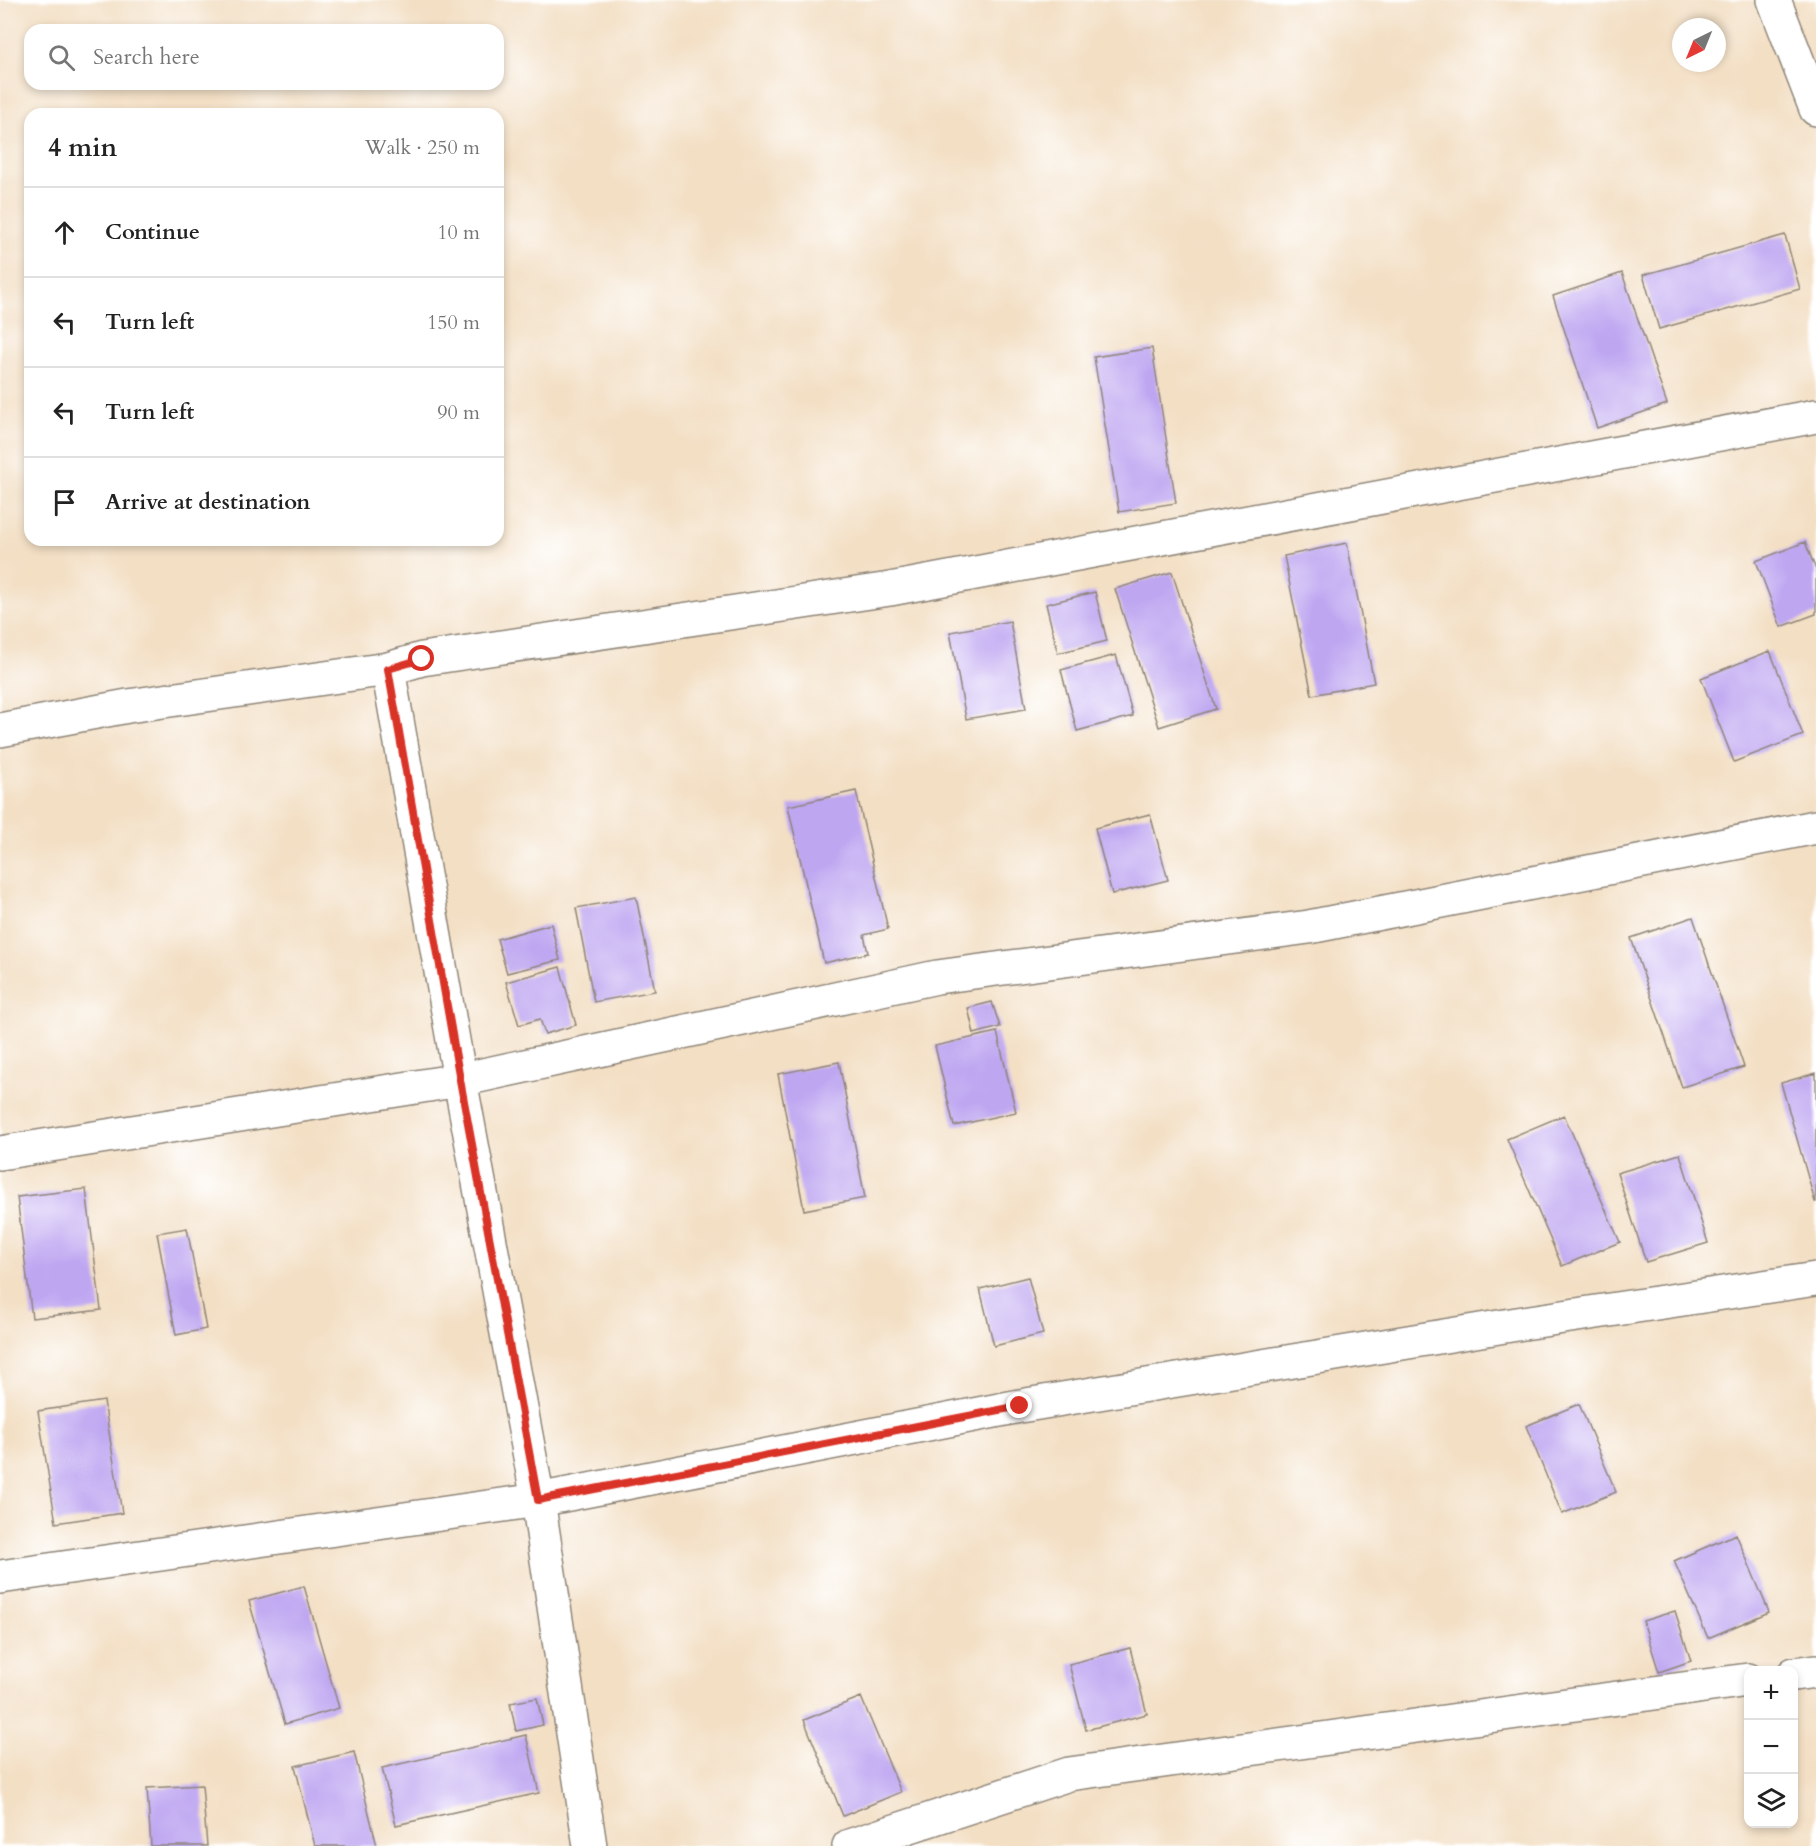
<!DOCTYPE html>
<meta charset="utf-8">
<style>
body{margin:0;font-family:Cardo,serif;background:#f6f6f6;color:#222}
.controls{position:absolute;right:18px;bottom:18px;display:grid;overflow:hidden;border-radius:12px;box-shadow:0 3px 9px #0003}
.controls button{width:54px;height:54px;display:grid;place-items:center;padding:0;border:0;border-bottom:2px solid #e0e0e0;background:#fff;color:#222;font:30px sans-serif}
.compass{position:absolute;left:1672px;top:18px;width:54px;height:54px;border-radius:50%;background:#fff;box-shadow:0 3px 9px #0003;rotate:223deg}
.stop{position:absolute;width:18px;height:18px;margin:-14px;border:4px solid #d93025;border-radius:50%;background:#fff}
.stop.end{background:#d93025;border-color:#fff;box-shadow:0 2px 6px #0008}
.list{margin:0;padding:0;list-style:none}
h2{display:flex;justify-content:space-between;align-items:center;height:78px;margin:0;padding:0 24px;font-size:26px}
h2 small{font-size:20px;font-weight:400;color:#767676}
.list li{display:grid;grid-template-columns:39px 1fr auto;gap:18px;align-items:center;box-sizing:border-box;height:90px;padding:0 24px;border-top:2px solid #e0e0e0}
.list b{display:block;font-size:22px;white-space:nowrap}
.list em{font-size:20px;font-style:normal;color:#767676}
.icon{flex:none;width:33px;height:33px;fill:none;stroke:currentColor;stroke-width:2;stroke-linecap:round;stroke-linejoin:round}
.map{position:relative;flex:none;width:1816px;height:1846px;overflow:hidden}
.search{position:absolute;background:#fff;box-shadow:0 3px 9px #0003;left:24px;top:24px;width:480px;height:66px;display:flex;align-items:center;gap:15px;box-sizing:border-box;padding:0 21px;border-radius:18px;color:#767676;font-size:22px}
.panel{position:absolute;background:#fff;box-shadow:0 3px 9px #0003;left:24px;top:108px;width:480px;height:438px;border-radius:18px}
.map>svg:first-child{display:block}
.building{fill:#bea6f1}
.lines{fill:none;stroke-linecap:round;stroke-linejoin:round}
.minor-casing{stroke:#8f8578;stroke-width:36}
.minor{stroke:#fff;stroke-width:33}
.route{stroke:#d93025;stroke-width:8}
</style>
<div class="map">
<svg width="1816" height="1846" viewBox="0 0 1816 1846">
<rect width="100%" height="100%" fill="#fff"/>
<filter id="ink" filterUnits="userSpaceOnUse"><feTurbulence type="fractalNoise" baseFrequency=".0167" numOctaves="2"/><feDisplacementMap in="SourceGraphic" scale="12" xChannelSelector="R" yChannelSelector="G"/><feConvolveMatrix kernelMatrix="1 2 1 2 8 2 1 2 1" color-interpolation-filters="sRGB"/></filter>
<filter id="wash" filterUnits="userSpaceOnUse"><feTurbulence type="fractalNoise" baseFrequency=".008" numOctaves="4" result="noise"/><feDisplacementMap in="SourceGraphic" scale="24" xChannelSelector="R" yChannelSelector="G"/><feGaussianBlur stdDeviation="1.35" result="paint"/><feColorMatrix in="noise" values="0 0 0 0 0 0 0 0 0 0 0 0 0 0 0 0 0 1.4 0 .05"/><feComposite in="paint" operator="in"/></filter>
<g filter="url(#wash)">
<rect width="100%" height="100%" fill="#f3dfc4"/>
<g id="blocks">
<path class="building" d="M 1785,235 L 1800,289 L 1659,329 L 1643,275 Z
M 1622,273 L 1667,404 L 1597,428 L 1553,296 Z
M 1152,348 L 1176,503 L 1119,512 L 1094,357 Z
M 1805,542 L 1816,570 L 1816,614 L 1781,627 L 1756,561 Z
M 1347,543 L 1374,683 L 1312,695 L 1284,556 Z
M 1172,572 L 1216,709 L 1159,727 L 1115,589 Z
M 1095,592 L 1107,641 L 1058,653 L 1046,604 Z
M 1010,621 L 1026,709 L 966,719 L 950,632 Z
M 1770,651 L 1803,735 L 1734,762 L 1701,678 Z
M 1116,655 L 1133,716 L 1077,731 L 1061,670 Z
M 856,791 L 888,929 L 864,935 L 868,953 L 824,963 L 788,806 Z
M 1150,814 L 1168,880 L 1112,894 L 1095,828 Z
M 636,897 L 655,991 L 594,1002 L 576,908 Z
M 1693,917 L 1744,1067 L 1682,1087 L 1631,938 Z
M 551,924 L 560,960 L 507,973 L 497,939 Z
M 560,967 L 576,1025 L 545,1034 L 540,1019 L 519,1025 L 506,982 Z
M 992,1002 L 1000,1027 L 974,1034 L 968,1008 Z
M 997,1032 L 1016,1112 L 954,1126 L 935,1046 Z
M 839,1062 L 865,1198 L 804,1210 L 778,1074 Z
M 1816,1073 L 1816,1202 L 1815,1202 L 1781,1083 Z
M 1564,1115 L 1620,1242 L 1562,1266 L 1507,1139 Z
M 1680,1154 L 1708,1243 L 1646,1262 L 1617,1173 Z
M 86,1189 L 101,1310 L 32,1318 L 17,1197 Z
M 187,1228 L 206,1329 L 176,1335 L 157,1233 Z
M 1028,1277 L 1043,1334 L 994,1346 L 980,1289 Z
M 104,1401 L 122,1513 L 56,1523 L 38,1411 Z
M 1579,1404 L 1616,1492 L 1562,1514 L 1526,1426 Z
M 1736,1534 L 1769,1612 L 1708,1638 L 1674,1561 Z
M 304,1586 L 339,1708 L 285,1724 L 249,1601 Z
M 1675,1611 L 1691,1661 L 1659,1672 L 1643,1621 Z
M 1130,1648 L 1147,1714 L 1086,1730 L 1069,1664 Z
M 861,1697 L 901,1792 L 843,1816 L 804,1720 Z
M 537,1698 L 543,1725 L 516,1731 L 510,1703 Z
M 526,1735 L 539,1793 L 396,1825 L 382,1768 Z
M 354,1752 L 377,1846 L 315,1846 L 295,1766 Z
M 202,1785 L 207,1846 L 151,1846 L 147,1788 Z"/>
</g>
</g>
<g filter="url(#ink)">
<use href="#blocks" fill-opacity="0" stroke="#8f8578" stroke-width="1.5"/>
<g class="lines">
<defs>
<path id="minor" d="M 1774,0 L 1816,109
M 0,730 L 128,706 L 388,669
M 0,1153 L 460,1080 L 937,977 L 1309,927 L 1816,827
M 0,1577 L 538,1500 L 1020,1406 L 1517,1324 L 1816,1279
M 1794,1674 L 1816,1671
M 590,1846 L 538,1500 L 460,1080 L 388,669 L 422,659 L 890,589 L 1816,416
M 849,1846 L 1069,1774 L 1748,1680"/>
</defs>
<use href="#minor" class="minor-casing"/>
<use href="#minor" class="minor"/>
</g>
</g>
<g class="lines" filter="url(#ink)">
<path class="route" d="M 422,659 L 388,669 L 460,1080 L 538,1500 L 1020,1406"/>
</g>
</svg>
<div class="controls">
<button>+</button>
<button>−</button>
<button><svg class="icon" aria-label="layers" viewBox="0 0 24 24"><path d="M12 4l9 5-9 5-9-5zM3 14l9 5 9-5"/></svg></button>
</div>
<svg class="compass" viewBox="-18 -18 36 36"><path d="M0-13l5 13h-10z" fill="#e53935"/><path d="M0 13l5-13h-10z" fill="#767676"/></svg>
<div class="stop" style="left:422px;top:659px"></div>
<div class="stop end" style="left:1020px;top:1406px"></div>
<div class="search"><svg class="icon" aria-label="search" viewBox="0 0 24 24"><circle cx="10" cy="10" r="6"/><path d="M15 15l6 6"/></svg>Search here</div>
<section class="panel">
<h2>4 min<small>Walk · 250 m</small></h2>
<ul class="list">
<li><svg class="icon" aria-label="ahead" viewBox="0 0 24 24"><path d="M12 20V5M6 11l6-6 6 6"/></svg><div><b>Continue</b></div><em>10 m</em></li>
<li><svg class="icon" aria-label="left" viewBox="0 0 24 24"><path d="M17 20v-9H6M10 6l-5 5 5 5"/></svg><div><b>Turn left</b></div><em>150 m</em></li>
<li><svg class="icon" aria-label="left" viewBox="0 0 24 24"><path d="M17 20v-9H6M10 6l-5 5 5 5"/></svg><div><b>Turn left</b></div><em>90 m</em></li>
<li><svg class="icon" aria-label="arrive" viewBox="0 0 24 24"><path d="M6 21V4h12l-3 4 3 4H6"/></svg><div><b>Arrive at destination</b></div></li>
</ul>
</section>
</div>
